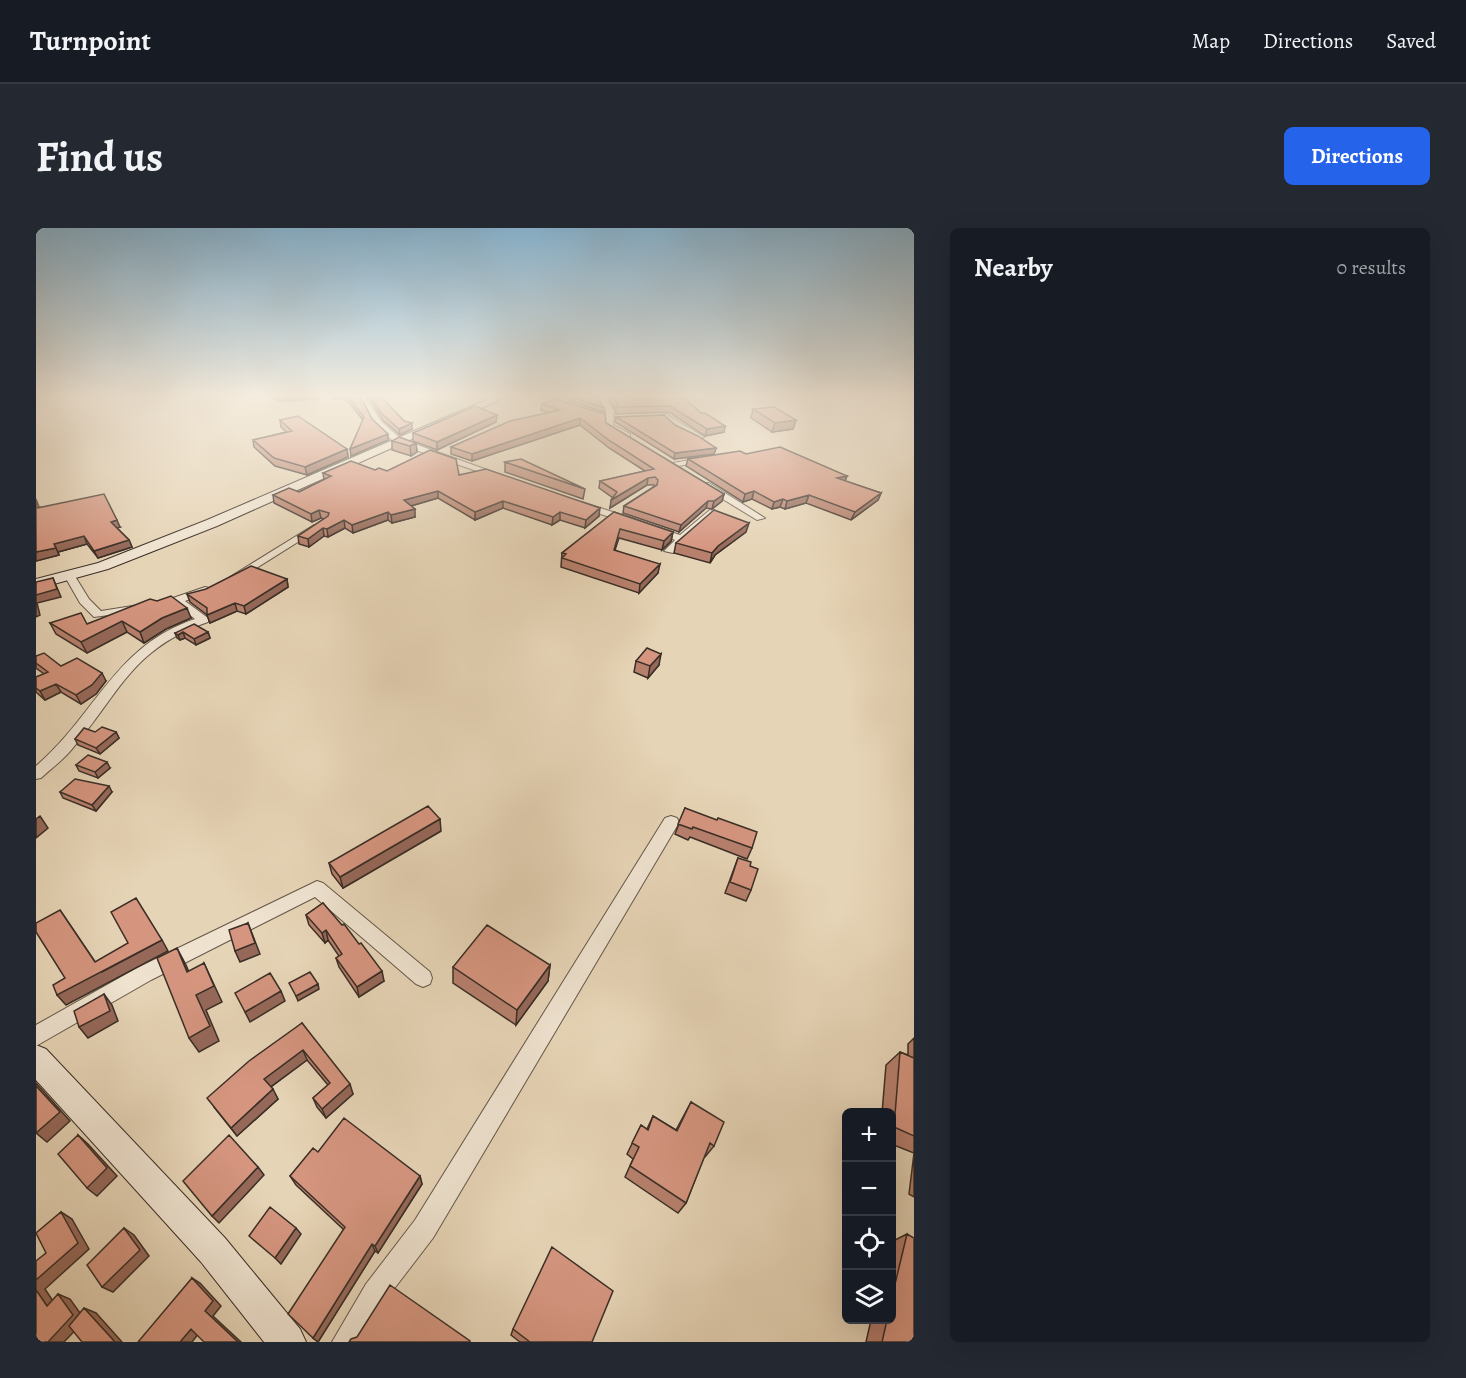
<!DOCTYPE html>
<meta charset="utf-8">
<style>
body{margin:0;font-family:Alegreya,serif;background:#242831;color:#f1f3f6}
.controls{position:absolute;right:18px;bottom:18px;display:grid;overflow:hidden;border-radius:9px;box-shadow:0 6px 24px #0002}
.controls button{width:54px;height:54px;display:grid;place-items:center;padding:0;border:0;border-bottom:2px solid #363941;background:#171b24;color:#f1f3f6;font:30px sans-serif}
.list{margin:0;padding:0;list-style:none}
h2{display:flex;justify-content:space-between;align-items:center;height:78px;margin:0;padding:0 24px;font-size:26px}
h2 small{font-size:20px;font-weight:400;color:#9ea1a6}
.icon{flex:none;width:33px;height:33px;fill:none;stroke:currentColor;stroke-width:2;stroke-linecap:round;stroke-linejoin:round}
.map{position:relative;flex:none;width:878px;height:1114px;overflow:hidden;border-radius:9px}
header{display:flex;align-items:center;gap:36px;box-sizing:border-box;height:84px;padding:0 30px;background:#171b24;border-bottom:2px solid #363941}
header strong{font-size:28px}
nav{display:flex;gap:33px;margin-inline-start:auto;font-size:21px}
.intro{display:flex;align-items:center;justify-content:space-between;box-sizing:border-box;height:144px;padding:0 36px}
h1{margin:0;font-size:42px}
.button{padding:15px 27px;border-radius:9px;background:#2563eb;color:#fff;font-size:21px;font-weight:700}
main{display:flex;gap:36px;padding:0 36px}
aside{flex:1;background:#171b24;border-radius:9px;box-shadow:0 6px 24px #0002}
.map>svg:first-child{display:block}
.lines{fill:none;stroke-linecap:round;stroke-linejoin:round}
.street-casing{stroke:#65584a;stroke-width:2}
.secondary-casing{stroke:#3a2e26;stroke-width:2}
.street{fill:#efe3d0;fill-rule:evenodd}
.secondary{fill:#efe3d0;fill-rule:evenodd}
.wall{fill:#b7806d;stroke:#3a2e26;stroke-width:1.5}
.shaded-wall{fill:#956859;stroke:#3a2e26;stroke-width:1.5}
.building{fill:#d5957f;stroke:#3a2e26;stroke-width:1.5}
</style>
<header>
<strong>Turnpoint</strong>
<nav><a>Map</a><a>Directions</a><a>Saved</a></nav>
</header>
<div class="intro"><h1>Find us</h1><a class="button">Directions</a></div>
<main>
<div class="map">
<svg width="878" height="1114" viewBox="0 0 878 1114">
<rect width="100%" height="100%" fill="#e6d4b6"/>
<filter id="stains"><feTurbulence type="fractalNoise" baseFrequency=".00333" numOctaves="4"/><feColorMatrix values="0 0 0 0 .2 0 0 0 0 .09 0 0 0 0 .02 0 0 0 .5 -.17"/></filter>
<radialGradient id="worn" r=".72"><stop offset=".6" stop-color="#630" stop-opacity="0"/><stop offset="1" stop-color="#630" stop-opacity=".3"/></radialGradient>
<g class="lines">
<defs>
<path id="street" d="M 321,166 L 327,166 L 345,193 L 365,211 L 468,248 L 461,250 L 359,215 L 339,196 Z
M 442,166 L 451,166 L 463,172 L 456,174 Z
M 498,166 L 508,166 L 538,178 L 531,180 Z
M 563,166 L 583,166 L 568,170 L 578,183 L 577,197 L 594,206 L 594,210 L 588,210 L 570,200 L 570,183 L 559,168 Z
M 630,186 L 668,209 L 661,211 L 639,200 L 629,191 L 610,194 L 606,192 Z
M 671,229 L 674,229 L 674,233 L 635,239 L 631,236 Z
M 667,255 L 673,255 L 729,290 L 721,292 L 667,259 Z
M 546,274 L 598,291 L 600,293 L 595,296 L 543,279 L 541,277 Z
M 675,281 L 678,282 L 678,286 L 637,325 L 628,323 L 639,312 L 612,301 L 617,298 L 644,307 Z
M 278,297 L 283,300 L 281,302 L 203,351 L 195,351 L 194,349 Z
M 33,344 L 37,345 L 53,371 L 65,383 L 103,377 L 109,380 L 103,383 L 58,389 L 44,375 L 28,347 Z
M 169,359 L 173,360 L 173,364 L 149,373 L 172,390 L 172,394 C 95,421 84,465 36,521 C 27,532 16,540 5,550 L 0,551 L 0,538 C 60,487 78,418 159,391 L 137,374 L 137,370 Z
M 635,588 L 641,590 L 643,594 L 641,598 L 397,1010 L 348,1074 L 324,1114 L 296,1114 L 330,1056 L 379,992 L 629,590 Z
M 281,653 L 287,655 L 394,744 L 396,750 L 394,756 L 387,759 L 380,756 L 279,669 L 115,752 L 0,818 L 0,797 L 101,740 Z"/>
<path id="secondary" d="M 464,166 L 477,166 L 181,298 L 72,341 L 0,361 L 0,351 L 62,335 L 171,292 Z
M 0,817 L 10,821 L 189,1010 L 264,1101 L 270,1114 L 228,1114 L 165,1034 L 0,852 Z"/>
</defs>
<use href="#street" class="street-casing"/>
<use href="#secondary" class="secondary-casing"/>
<use href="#street" class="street"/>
<use href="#secondary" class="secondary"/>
</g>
<path class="wall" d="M 230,166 L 282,166 L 283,171 L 243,173 Z
M 295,166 L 323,166 L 336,191 L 352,212 L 315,228 L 327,192 L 310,171 L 298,171 Z
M 330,166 L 345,166 L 346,170 L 376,201 L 364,207 L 347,192 Z
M 573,166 L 643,166 L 665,185 L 689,198 L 688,204 L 669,208 L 633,184 L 580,186 L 580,182 L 572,171 Z
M 534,168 L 568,180 L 568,184 L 534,173 Z
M 506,176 L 570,195 L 688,266 L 686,273 L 676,281 L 670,280 L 643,304 L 587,285 L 588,278 L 619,258 L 618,257 L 611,257 L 574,280 L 577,270 L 563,260 L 564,253 L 609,243 L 573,220 L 544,197 L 436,233 L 415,226 L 415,219 L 512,185 L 505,182 Z
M 717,181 L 760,192 L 757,201 L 736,204 L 715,190 Z
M 580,189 L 680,220 L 678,226 L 638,231 L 579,194 Z
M 244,192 L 311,221 L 312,229 L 271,247 L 239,238 L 218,219 L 217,212 L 250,204 L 245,199 Z
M 460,194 L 401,222 L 377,213 L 377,205 Z
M 356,213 L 380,215 L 381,224 L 375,228 L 356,222 Z
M 710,226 L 811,248 L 809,253 L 845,265 L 842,272 L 815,292 L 770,275 L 749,281 L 744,279 L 736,281 L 716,271 L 707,274 L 650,238 L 652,231 Z
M 469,234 L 549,261 L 547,271 L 469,244 Z
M 339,242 L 423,247 L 563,288 L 549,300 L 524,292 L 516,297 L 467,280 L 439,292 L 402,270 L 375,278 L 379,289 L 356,295 L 352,292 L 317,305 L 309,300 L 292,309 L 288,308 L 273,319 L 263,316 L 262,308 L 288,291 L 285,290 L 276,294 L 238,275 L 237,267 L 263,264 L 288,252 L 287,245 Z
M 0,271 L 3,279 L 84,299 L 81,300 L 93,312 L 96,319 L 62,330 L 51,316 L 22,324 L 23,327 L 0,333 Z
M 578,284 L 637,304 L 635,313 L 626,322 L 583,310 L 579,322 L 622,345 L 603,365 L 525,339 L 526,325 Z
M 710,304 L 679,327 L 674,335 L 638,325 L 640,315 Z
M 251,351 L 252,359 L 210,386 L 201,383 L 174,395 L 171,387 L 154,374 L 151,366 Z
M 121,373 L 155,390 L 130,401 L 108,415 L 91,404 L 51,425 L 20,406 L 14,395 L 51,396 Z
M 172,404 L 174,410 L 160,417 L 149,410 L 144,412 L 141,410 L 139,405 Z
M 0,428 L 25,438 L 70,453 L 60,466 L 45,476 L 25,464 L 9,472 L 0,464 L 0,449 L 8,446 L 0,440 Z
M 600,433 L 623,437 L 612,450 L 598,444 Z
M 59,504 L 80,504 L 83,510 L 64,526 L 42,517 L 39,511 Z
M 40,537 L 74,540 L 62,550 L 43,543 Z
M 24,564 L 76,564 L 60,583 L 27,570 Z
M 649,580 L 716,620 L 711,631 L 654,609 L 652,612 L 639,606 Z
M 405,603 L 307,660 L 296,646 L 293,635 Z
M 702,630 L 714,638 L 715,662 L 710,673 L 689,665 Z
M 287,675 L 348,753 L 323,769 L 303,739 L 300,730 L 303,728 L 292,712 L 289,715 L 273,697 L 270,687 Z
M 514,737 L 512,753 L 480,797 L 417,755 L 417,739 Z
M 266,795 L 317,866 L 290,890 L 281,879 L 277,870 L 292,857 L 271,832 L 235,859 L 242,871 L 201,908 L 178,879 Z
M 878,810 L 878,969 L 873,966 L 878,925 L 855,916 L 855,885 L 846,885 L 850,837 L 864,824 L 872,827 L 872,816 Z
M 655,874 L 678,918 L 669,929 L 668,929 L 650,975 L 642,985 L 589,949 L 597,931 L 591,926 L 605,897 L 611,901 L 617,888 L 640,902 Z
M 282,924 L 384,948 L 386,956 L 342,1025 L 339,1023 L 282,1114 L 277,1110 L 308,1002 L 260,957 L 254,948 Z
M 871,1006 L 878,1114 L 830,1114 L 835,1092 L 855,1092 L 855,1014 Z
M 477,1101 L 556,1114 L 484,1114 L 475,1107 Z"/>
<path class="shaded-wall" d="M 461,187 L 460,194 L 401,222 L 401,214 Z
M 544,190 L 544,197 L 436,233 L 436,226 Z
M 760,192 L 757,201 L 736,204 L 739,195 Z
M 376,195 L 376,201 L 364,207 L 363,201 Z
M 689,198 L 688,204 L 669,208 L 671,201 Z
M 352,206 L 352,212 L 315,228 L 314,221 Z
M 380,215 L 381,224 L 375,228 L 374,218 Z
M 680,220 L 678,226 L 638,231 L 639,225 Z
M 311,221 L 312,229 L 271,247 L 269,239 Z
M 811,248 L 808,255 L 801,250 Z
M 612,250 L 611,257 L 574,280 L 575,272 Z
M 402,263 L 402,270 L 368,280 L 368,272 Z
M 718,263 L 716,271 L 707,274 L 709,266 Z
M 845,265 L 842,272 L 815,292 L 819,284 Z
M 688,266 L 686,273 L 676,281 L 678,273 Z
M 773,267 L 770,275 L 749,281 L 751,273 Z
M 747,271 L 744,279 L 736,281 L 738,274 Z
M 467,273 L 467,280 L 439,292 L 439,284 Z
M 672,273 L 670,280 L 643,304 L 645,297 Z
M 564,280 L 563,288 L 549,300 L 550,292 Z
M 379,281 L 379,289 L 356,295 L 355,287 Z
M 283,282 L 285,290 L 276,294 L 275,286 Z
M 352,284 L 352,292 L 317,305 L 316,297 Z
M 524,284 L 524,292 L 516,297 L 517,289 Z
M 81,292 L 84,299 L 78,301 L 75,294 Z
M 308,292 L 309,300 L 292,309 L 291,301 Z
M 713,295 L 710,304 L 679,327 L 674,335 L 676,325 L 682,318 Z
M 287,300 L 288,308 L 273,319 L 272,311 Z
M 637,304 L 635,313 L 626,322 L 628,313 Z
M 48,308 L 51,316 L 22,324 L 18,316 Z
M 93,312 L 96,319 L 62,330 L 58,323 Z
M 20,320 L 23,327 L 0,333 L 0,324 Z
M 624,336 L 622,345 L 603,365 L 604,356 Z
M 17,350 L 25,369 L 1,375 L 4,387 L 0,389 L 0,367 Z
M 251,351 L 252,359 L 210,386 L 208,378 Z
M 199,375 L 201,383 L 174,395 L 171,387 Z
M 151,380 L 155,390 L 130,401 L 108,415 L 104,404 L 126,390 Z
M 86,393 L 91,404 L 51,425 L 45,414 Z
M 147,404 L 149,410 L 144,412 L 142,407 Z
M 172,404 L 174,410 L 160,417 L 158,411 Z
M 625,426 L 623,437 L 612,450 L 614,438 Z
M 66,445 L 70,453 L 60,466 L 45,476 L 40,467 Z
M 20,456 L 25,464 L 9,472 L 4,463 Z
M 80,504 L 83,510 L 64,526 L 60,520 Z
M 71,534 L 74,540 L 62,550 L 59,544 Z
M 73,558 L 76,564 L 60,583 L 56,577 Z
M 4,588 L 12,600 L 0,610 L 0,591 Z
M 404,591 L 405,603 L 307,660 L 304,649 Z
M 24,682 L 66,744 L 126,712 L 132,723 L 30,777 L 21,767 L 59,734 Z
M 212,695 L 224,726 L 204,734 L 199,723 Z
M 290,702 L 292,712 L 289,715 L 286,705 Z
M 141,720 L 150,737 L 160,760 L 151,744 Z
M 168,735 L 186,774 L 170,782 L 183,813 L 163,824 L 153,810 L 160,767 Z
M 514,737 L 512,753 L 480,797 L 481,782 Z
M 346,743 L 348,753 L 323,769 L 321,759 Z
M 282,756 L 283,761 L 262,773 L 260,768 Z
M 245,763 L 249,773 L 214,794 L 209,784 Z
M 68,766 L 76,777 L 82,793 L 52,810 L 43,799 Z
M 267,822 L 271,832 L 233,860 L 228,851 Z
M 0,855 L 34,893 L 11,914 L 0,905 Z
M 314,856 L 317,866 L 290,890 L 286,881 Z
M 237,861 L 242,871 L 201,908 L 195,900 Z
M 42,907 L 52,916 L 81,948 L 61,968 L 51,960 Z
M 222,939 L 228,947 L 183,995 L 176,988 Z
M 384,948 L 386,956 L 342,1025 L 339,1018 Z
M 25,984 L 36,991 L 53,1021 L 9,1061 L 23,1082 L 11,1078 L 0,1062 L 0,1052 Z
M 88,1000 L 98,1007 L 113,1028 L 77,1064 L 66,1059 Z
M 260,1000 L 265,1006 L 245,1036 L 239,1030 Z
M 336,1016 L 339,1023 L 282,1114 L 277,1110 Z
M 156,1050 L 164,1055 L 185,1078 L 177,1088 L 205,1114 L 202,1114 L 169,1083 Z
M 22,1066 L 34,1071 L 49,1092 L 28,1114 L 12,1114 Z
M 48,1080 L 60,1085 L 86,1114 L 79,1114 Z
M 155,1101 L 163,1105 L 156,1114 L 144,1114 Z"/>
<path class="building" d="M 239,166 L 276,166 L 242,168 Z
M 310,166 L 323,166 L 336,191 L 352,206 L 314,221 L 328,189 Z
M 333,166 L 343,166 L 342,166 L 368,193 L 376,195 L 363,201 L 346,186 Z
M 558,166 L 568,180 L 534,168 Z
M 573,166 L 643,166 L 665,185 L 669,185 L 689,198 L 671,201 L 634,178 L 581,179 L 581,175 Z
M 519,171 L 569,186 L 570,195 L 688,266 L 678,273 L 672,273 L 645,297 L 588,278 L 621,257 L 622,252 L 619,249 L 612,250 L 575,272 L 581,264 L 564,253 L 618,241 L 574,213 L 544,190 L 436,226 L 415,219 L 474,193 L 524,182 L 506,176 Z
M 439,178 L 461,187 L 401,214 L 377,205 Z
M 738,179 L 760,192 L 739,195 L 717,181 Z
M 628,187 L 639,197 L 662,208 L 680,220 L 639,225 L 580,189 Z
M 262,188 L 311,221 L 269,239 L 238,230 L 217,212 L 256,203 L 244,192 Z
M 363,209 L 380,215 L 374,218 L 356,213 Z
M 744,219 L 811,248 L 801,250 L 845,265 L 819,284 L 773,267 L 751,273 L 747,271 L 738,274 L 718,263 L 709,266 L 652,231 L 704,223 L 710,226 Z
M 394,222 L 420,231 L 423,247 L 450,241 L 564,280 L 550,292 L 524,284 L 517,289 L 467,273 L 439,284 L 402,263 L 368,272 L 379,281 L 355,287 L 352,284 L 316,297 L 308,292 L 291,301 L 287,300 L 272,311 L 262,308 L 292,288 L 293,285 L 283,282 L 275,286 L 237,267 L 253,260 L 263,264 L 295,248 L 287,245 L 315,233 L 339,242 L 343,240 L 351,243 Z
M 485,231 L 549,261 L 469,234 Z
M 68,266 L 81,292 L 75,294 L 93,312 L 58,323 L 48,308 L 18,316 L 20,320 L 0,324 L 0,274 L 1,280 Z
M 678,282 L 713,295 L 682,318 L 676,325 L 640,315 Z
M 578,284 L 637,304 L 628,313 L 584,301 L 578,322 L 624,336 L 604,356 L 526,330 L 530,326 L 526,325 Z
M 215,338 L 251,351 L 208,378 L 199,375 L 171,387 L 171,380 L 151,366 L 170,361 Z
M 17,350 L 21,361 L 0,367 L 0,354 Z
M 135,368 L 151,380 L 126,390 L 104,404 L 86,393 L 45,414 L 14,395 L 45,385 L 51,396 L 114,371 L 121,373 Z
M 158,396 L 172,404 L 158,411 L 147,404 L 142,407 L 139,405 Z
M 611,420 L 625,426 L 614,438 L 600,433 Z
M 8,425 L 25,438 L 41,430 L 66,445 L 56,457 L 40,467 L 20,456 L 4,463 L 0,460 L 0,449 L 12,444 L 0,435 L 0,428 Z
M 66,499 L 80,504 L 60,520 L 39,511 L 48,500 L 59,504 Z
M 52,527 L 71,534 L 59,544 L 40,537 Z
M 39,551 L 73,558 L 56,577 L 24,564 Z
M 392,578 L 404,591 L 304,649 L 293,635 Z
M 649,580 L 681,592 L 682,590 L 721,604 L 716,620 L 657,599 L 656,601 L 642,596 Z
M 702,630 L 715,634 L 714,638 L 722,641 L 715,662 L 694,654 Z
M 100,670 L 126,712 L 21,767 L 17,757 L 29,750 L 0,704 L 0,695 L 24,682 L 59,734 L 92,715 L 75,684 Z
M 287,675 L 306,697 L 308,696 L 323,716 L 325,715 L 346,743 L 321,759 L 300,730 L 306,726 L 290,702 L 286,705 L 270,687 Z
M 212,695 L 219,715 L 199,723 L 193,702 Z
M 451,697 L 514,737 L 481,782 L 417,739 Z
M 141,720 L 151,744 L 168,735 L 178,758 L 160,767 L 174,798 L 153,810 L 121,730 Z
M 274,744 L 282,756 L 260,768 L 253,755 Z
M 234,745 L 245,763 L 209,784 L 199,765 Z
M 68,766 L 74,783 L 43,799 L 38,783 Z
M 266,795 L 314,856 L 286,881 L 277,870 L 294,855 L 267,822 L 228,851 L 237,861 L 195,900 L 171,870 L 213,833 Z
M 864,824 L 878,830 L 878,908 L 858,899 Z
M 0,858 L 24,884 L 0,905 Z
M 655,874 L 688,894 L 678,918 L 674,915 L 650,975 L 594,938 L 603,919 L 596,915 L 605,897 L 612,902 L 617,888 L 641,903 Z
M 308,890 L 384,948 L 339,1018 L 336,1016 L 277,1110 L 252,1086 L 309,999 L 254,948 L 277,920 L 282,924 Z
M 42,907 L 71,940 L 51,960 L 22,926 Z
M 193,907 L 222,939 L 176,988 L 147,953 Z
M 234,979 L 260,1000 L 239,1030 L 213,1008 Z
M 25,984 L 42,1015 L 0,1052 L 0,1033 L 10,1025 L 0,1005 Z
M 88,1000 L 104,1022 L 66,1059 L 51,1037 Z
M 871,1006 L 878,1010 L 878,1114 L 846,1114 L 851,1092 L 855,1092 L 855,1073 Z
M 516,1019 L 577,1063 L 556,1114 L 494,1114 L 477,1101 Z
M 156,1050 L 177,1073 L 169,1083 L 202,1114 L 168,1114 L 155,1101 L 144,1114 L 102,1114 Z
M 354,1057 L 434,1113 L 434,1114 L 313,1114 L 315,1111 L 321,1109 Z
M 0,1062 L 11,1078 L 22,1066 L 37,1087 L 12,1114 L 0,1114 Z
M 48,1080 L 79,1114 L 46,1114 L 33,1098 Z"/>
<linearGradient id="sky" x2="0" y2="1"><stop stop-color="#87b5d3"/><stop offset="0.52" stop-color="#f4ecde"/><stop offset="1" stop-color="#f4ecde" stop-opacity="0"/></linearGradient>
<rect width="878" height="322" fill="url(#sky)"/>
<rect width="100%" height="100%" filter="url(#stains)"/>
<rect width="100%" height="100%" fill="url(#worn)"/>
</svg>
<div class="controls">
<button>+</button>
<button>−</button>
<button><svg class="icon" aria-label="locate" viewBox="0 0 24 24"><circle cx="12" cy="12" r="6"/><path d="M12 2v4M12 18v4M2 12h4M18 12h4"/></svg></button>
<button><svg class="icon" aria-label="layers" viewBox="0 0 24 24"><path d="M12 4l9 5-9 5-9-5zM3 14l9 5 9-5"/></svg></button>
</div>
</div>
<aside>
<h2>Nearby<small>0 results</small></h2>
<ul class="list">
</ul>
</aside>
</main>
